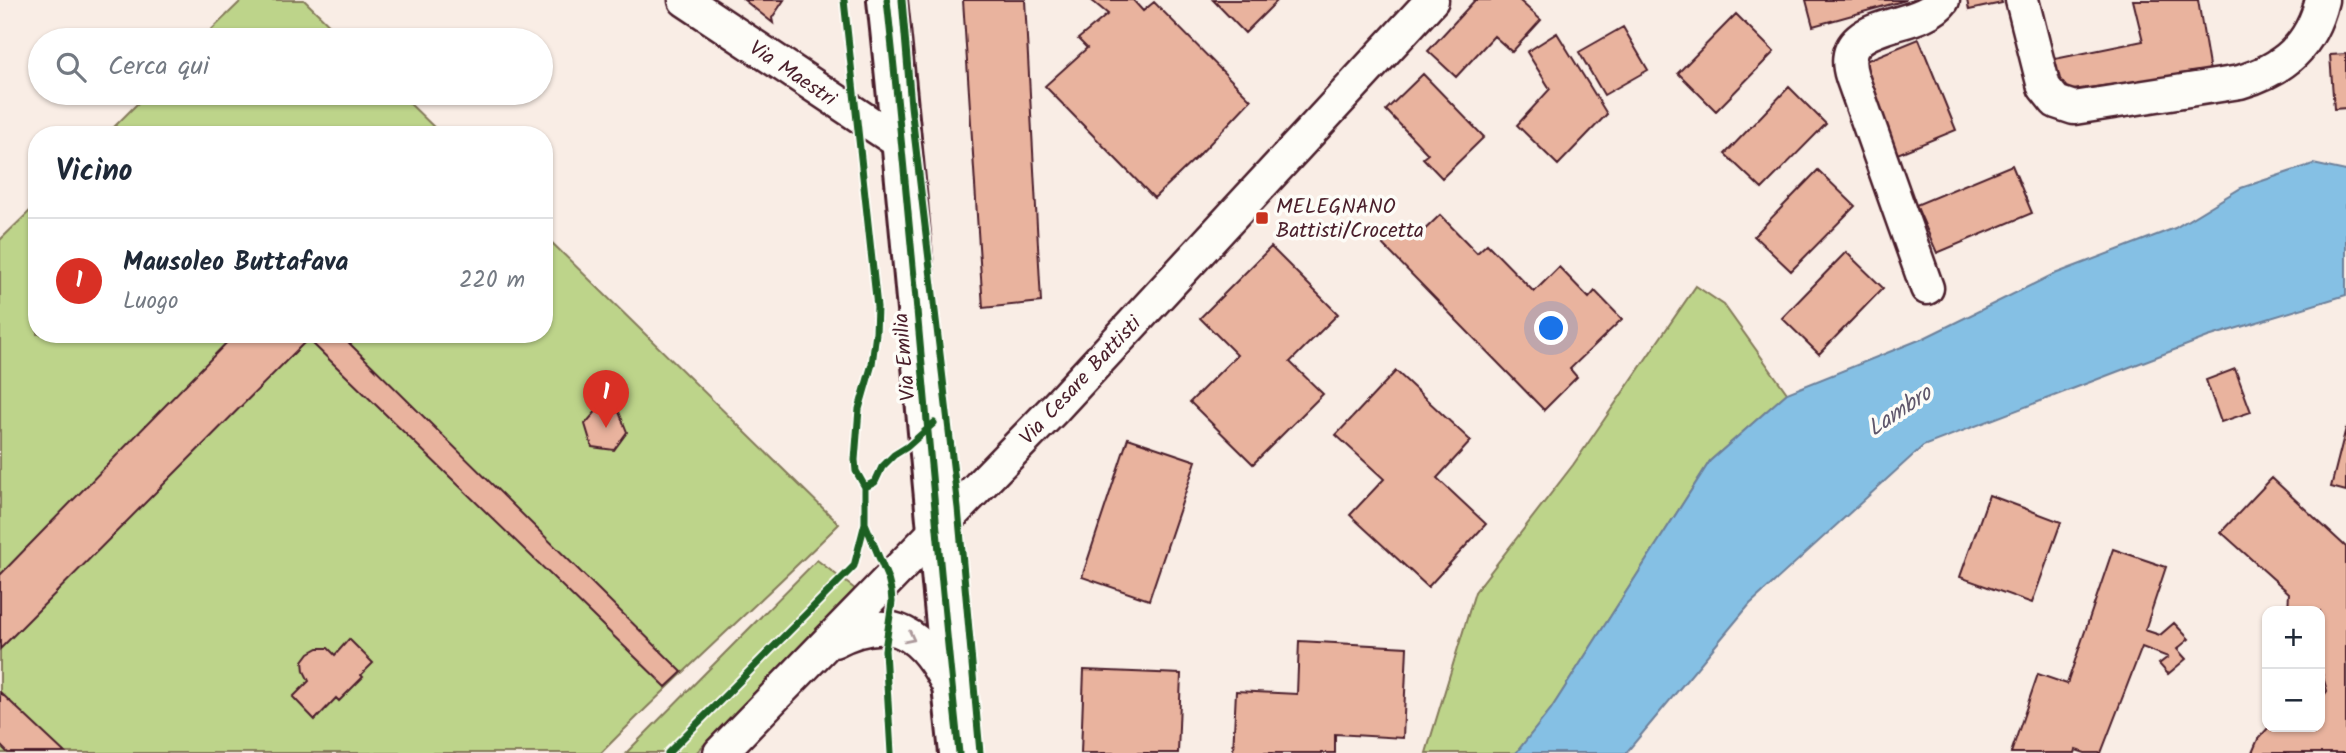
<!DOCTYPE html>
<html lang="it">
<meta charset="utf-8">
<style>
body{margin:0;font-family:Kalam,sans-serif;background:#f2f2f3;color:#1f2937}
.controls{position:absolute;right:21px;bottom:21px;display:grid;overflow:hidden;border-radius:14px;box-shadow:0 2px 5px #0004}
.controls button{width:63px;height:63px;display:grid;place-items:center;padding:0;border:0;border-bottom:2px solid #e0e1e3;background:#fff;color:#1f2937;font:35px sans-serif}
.you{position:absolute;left:1552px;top:329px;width:24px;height:24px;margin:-18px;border:5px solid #fff;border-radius:50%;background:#1a73e8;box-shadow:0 0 0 10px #1a73e833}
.badge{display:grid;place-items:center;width:46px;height:46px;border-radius:50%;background:#d93025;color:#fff;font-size:23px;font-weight:700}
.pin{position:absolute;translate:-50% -58px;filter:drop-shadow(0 2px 4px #0008)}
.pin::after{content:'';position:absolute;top:37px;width:24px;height:21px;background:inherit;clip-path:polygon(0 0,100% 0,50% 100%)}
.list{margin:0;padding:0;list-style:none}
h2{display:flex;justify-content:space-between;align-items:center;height:91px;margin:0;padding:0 28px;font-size:30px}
h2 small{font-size:23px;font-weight:400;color:#747a83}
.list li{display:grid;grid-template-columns:46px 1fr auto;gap:21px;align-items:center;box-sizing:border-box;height:126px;padding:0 28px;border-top:2px solid #e0e1e3}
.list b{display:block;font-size:26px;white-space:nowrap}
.list p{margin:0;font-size:23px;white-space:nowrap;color:#747a83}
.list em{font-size:23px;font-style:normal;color:#747a83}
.icon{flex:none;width:38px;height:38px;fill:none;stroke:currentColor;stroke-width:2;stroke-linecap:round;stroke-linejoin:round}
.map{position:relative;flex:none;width:2346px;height:753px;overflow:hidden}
.search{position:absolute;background:#fff;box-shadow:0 2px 5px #0004;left:28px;top:28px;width:525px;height:77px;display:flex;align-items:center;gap:18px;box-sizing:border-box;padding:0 24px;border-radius:38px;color:#747a83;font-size:26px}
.panel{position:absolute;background:#fff;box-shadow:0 2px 5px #0004;left:28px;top:126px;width:525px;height:217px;border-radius:28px}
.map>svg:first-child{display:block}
.green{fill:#bdd48a;stroke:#847a5a;stroke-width:2}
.water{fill:#85c0e4;stroke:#6d809a;stroke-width:2}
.building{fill:#e9b39e;stroke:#4a1f2b;stroke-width:2}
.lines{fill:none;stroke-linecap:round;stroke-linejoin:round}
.street-casing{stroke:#4a1f2b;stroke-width:37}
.secondary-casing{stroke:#4a1f2b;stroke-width:44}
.street{stroke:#fdfcf7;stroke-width:32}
.secondary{stroke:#fdfcf7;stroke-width:38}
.cycleway-casing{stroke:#fdfcf7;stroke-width:11}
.cycleway{stroke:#1b5e20;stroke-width:7}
.oneway{stroke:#ac999b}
.poi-dot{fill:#c8321e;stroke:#fdfcf7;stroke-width:2.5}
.labels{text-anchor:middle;stroke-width:7;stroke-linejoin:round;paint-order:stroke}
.street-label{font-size:21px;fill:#4a1f2b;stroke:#fdfcf7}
.poi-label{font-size:21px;fill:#4a1f2b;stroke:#fdfcf7;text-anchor:start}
.water-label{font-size:23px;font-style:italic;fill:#5f576c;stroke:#fdfcf7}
</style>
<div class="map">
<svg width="2346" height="753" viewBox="0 0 2346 753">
<rect width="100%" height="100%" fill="#f9ede5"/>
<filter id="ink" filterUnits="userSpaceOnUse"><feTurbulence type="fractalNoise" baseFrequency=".0143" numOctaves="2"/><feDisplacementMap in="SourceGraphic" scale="14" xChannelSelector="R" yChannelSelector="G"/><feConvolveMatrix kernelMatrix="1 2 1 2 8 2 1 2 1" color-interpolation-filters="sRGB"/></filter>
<g filter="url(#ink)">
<path class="green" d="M 242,0 L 304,0 L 345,40 L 201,40 Z
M 148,93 L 399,93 L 442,135 L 106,135 Z
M 37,204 L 37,334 L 544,334 L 544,235 L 839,524 C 761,602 678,674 601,753 L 0,753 L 0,240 Z
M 1696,286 L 1724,305 L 1787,393 L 1710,461 L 1551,709 L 1516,753 L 1426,753 L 1475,592 L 1573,465 Z
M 817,560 L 855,589 L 696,753 L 626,753 Z"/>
<path class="water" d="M 2313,164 L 2346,171 L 2346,295 L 2208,337 L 1923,446 L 1750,604 L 1626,753 L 1516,753 L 1551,709 L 1710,461 L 1787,393 L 1924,338 L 2052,275 L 2175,228 L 2241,188 Z"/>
<path class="building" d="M 744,0 L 784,0 L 772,18 L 773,23 Z
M 963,0 L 1025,0 L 1041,302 L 983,308 Z
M 1091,0 L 1133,0 L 1143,11 L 1154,2 L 1251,100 L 1200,154 L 1154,198 L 1045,86 L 1087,48 L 1078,39 L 1108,14 Z
M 1213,0 L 1278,0 L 1245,33 Z
M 1475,0 L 1519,0 L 1541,20 L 1512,52 L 1494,36 L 1456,77 L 1428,51 Z
M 1806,0 L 1906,0 L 1813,26 Z
M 1967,0 L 2001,0 L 2002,3 L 1969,10 Z
M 2133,0 L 2198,0 L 2210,72 L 2057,92 L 2050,60 L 2143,41 Z
M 1736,14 L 1774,52 L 1716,111 L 1678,73 Z
M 1623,27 L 1648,70 L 1604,95 L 1579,52 Z
M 1557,33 L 1607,114 L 1558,165 L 1517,125 L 1550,89 L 1527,52 Z
M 1919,39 L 1956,130 L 1895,155 L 1858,64 Z
M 2346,54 L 2346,108 L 2334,109 L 2330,55 Z
M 1423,74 L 1484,137 L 1442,178 L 1423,158 L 1428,154 L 1386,110 Z
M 1789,87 L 1826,124 L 1762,189 L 1725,154 Z
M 2012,165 L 2032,213 L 1937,253 L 1916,205 Z
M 1818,170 L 1855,206 L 1791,271 L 1754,236 Z
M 1440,215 L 1477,253 L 1487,244 L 1534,292 L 1559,267 L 1589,298 L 1595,291 L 1622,319 L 1570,369 L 1577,377 L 1544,410 L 1383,245 L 1402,227 L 1414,240 Z
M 1271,247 L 1338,314 L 1290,362 L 1323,394 L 1253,464 L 1190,402 L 1237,355 L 1200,318 Z
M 1846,252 L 1883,288 L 1819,354 L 1782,318 Z
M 235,334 L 340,334 L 682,672 L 666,687 L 308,339 L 0,649 L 0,575 Z
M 2235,369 L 2251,412 L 2221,422 L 2206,380 Z
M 1396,371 L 1471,441 L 1437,478 L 1486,524 L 1428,587 L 1350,515 L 1384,479 L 1336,435 Z
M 599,408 L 619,412 L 627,432 L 614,450 L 592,447 L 585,424 Z
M 2346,428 L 2346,491 L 2331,487 Z
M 1128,438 L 1196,461 L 1149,600 L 1082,577 Z
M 2272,478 L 2346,547 L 2346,753 L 2252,753 L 2258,739 L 2269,727 L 2320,727 L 2320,701 L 2327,691 L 2320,666 L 2320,611 L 2288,611 L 2289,593 L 2221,532 Z
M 1989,495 L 2061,522 L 2032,603 L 1960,577 Z
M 2113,549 L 2166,567 L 2145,630 L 2160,635 L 2174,623 L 2189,639 L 2177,649 L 2186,659 L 2168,674 L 2159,664 L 2168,657 L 2142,647 L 2101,753 L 2085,753 L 2076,750 L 2075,753 L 2011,753 L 2038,674 L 2067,684 Z
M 349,639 L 373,663 L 361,675 L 363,677 L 339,701 L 336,698 L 315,720 L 293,697 L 309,681 L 304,671 L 303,661 L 309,653 L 318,648 L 328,648 L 335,655 Z
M 1299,641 L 1407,647 L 1403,738 L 1335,734 L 1335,753 L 1233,753 L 1236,691 L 1297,694 Z
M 1084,670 L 1181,674 L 1178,753 L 1081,753 Z
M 0,692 L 65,753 L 8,753 L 0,745 Z"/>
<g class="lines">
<defs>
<path id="street" d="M 685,0 L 903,145
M 2022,0 L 2044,87 L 2056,102 L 2074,108 L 2240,82 C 2284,69 2311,46 2322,0
M 1927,288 L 1852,77 C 1833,17 1919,33 1943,0
M 834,641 C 893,611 924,634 950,689
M 720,753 L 1055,408 L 1432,0"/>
<path id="secondary" d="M 887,0 C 914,251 932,502 959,753"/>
</defs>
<use href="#street" class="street-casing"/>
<use href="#secondary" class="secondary-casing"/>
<use href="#street" class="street"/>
<use href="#secondary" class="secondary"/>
<defs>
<path id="cycleway" d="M 844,0 L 877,307 L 876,333 L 872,364 L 859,409 L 855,460 L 856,471 L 865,487 L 865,523 L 888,579 L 891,591 L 892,602 L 885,650 L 891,753
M 887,0 C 914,251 932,502 959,753
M 902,0 L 911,106 L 958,508 L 980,753
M 865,487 L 875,482 L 882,467 L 894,455 L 907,447 L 934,423
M 668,753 L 854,566 L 865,523"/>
</defs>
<use href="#cycleway" class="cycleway-casing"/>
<use href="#cycleway" class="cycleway"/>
</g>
<defs><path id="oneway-chevron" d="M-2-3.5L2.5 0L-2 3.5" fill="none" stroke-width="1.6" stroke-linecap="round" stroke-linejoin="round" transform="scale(1.75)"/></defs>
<use class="oneway" href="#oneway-chevron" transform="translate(910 638) rotate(27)"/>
</g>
<rect class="poi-dot" x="1255" y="211" width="14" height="14" rx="3.5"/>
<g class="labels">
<g class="street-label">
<text transform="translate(793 73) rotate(34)" y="7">Via Maestri</text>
<text transform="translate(904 357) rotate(-95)" y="7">Via Emilia</text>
<text transform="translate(1080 380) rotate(-47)" y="7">Via Cesare Battisti</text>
</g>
<g class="poi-label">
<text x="1276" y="213">MELEGNANO<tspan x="1276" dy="24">Battisti/Crocetta</tspan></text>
</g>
<g class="water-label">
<text transform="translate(1899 410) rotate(-34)" y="8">Lambro</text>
</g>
</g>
</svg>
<div class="controls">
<button>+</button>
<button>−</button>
</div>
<div class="you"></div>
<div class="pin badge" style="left:606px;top:428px">1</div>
<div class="search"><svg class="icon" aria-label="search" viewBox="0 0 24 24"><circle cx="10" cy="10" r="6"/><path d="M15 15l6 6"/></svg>Cerca qui</div>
<section class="panel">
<h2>Vicino<small></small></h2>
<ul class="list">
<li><span class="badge">1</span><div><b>Mausoleo Buttafava</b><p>Luogo</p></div><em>220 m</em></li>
</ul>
</section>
</div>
